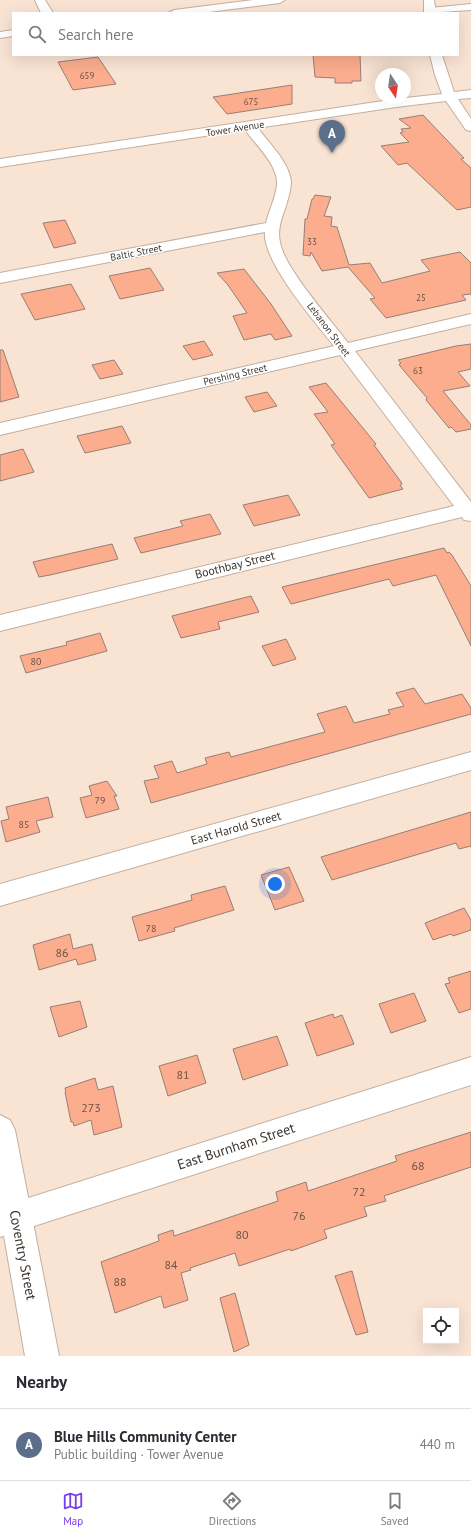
<!DOCTYPE html>
<meta charset="utf-8">
<style>
body{margin:0;font-family:"PT Sans",sans-serif;background:#f2f2f3;color:#2b2b33}
.controls{position:absolute;right:12px;bottom:12px;display:grid;overflow:hidden;border-radius:0px;box-shadow:0 4px 16px #0002}
.controls button{width:36px;height:36px;display:grid;place-items:center;padding:0;border:0;border-bottom:1px solid #e1e1e2;background:#fff;color:#2b2b33;font:20px sans-serif}
.compass{position:absolute;left:375px;top:68px;width:36px;height:36px;border-radius:50%;background:#fff;box-shadow:0 4px 16px #0002;rotate:167deg}
.you{position:absolute;left:275px;top:884px;width:14px;height:14px;margin:-10px;border:3px solid #fff;border-radius:50%;background:#1a73e8;box-shadow:0 0 0 6px #1a73e833}
.badge{display:grid;place-items:center;width:26px;height:26px;border-radius:50%;background:#7c3aed;color:#fff;font-size:13px;font-weight:700}
.pin{position:absolute;translate:-50% -33px;filter:drop-shadow(0 1px 2px #0008)}
.pin::after{content:'';position:absolute;top:21px;width:14px;height:12px;background:inherit;clip-path:polygon(0 0,100% 0,50% 100%)}
.list{margin:0;padding:0;list-style:none}
h2{display:flex;justify-content:space-between;align-items:center;height:52px;margin:0;padding:0 16px;font-size:17px}
h2 small{font-size:13px;font-weight:400;color:#7c7c81}
.list li{display:grid;grid-template-columns:26px 1fr auto;gap:12px;align-items:center;box-sizing:border-box;height:72px;padding:0 16px;border-top:1px solid #e1e1e2}
.list b{display:block;font-size:15px;white-space:nowrap}
.list p{margin:0;font-size:13px;white-space:nowrap;color:#7c7c81}
.list em{font-size:13px;font-style:normal;color:#7c7c81}
.icon{flex:none;width:22px;height:22px;fill:none;stroke:currentColor;stroke-width:2;stroke-linecap:round;stroke-linejoin:round}
.map{position:relative;flex:none;width:471px;height:1356px;overflow:hidden}
.search{position:absolute;background:#fff;box-shadow:0 4px 16px #0002;left:12px;right:12px;top:12px;height:44px;display:flex;align-items:center;gap:10px;box-sizing:border-box;padding:0 14px;border-radius:0px;color:#7c7c81;font-size:15px}
.sheet{height:124px;background:#fff}
nav{display:flex;justify-content:space-around;align-items:center;box-sizing:border-box;height:56px;border-top:1px solid #e1e1e2;background:#fff;font-size:11px;color:#7c7c81}
nav a{display:grid;justify-items:center;gap:2px}
nav .on{color:#7c3aed}
.map>svg:first-child{display:block}
.building{fill:#fbad8e;stroke:#967f76}
.lines{fill:none;stroke-linecap:round;stroke-linejoin:round}
.street-casing{stroke:#c3af9f;stroke-width:2}
.secondary-casing{stroke:#c3af9f;stroke-width:2}
.street{fill:#fff;fill-rule:evenodd}
.secondary{fill:#fff;fill-rule:evenodd}
.labels{text-anchor:middle;stroke-width:3;stroke-linejoin:round;paint-order:stroke}
.far-number-label{font-size:9px;fill:#6d5447}
.far-street-label{font-size:10px;fill:#3e362f;stroke:#fff}
.number-label{font-size:10px;fill:#6d5447}
.street-label{font-size:12px;fill:#3e362f;stroke:#fff}
.near-number-label{font-size:12px;fill:#6d5447}
.near-street-label{font-size:14px;fill:#3e362f;stroke:#fff}
</style>
<div class="map">
<svg width="471" height="1356" viewBox="0 0 471 1356">
<rect width="100%" height="100%" fill="#f9e3d3"/>
<path class="building" d="M 313,55 L 360,55 L 361,81 L 352,81 L 352,83 L 335,83 L 335,78 L 315,77 Z
M 98,57 L 116,84 L 73,90 L 58,62 Z
M 292,85 L 292,104 L 227,114 L 213,97 Z
M 423,115 L 464,158 L 461,159 L 471,168 L 471,207 L 457,210 L 407,163 L 398,165 L 381,146 L 409,142 L 400,133 L 403,132 L 401,129 L 411,128 L 399,119 Z
M 315,195 L 331,197 L 324,216 L 332,217 L 331,226 L 337,227 L 349,265 L 370,263 L 382,283 L 430,271 L 421,260 L 460,252 L 471,263 L 471,294 L 462,295 L 466,300 L 386,318 L 370,299 L 375,298 L 348,267 L 322,271 L 311,252 L 310,256 L 303,255 L 305,219 L 307,219 L 312,199 L 313,199 Z
M 65,220 L 76,243 L 54,248 L 43,223 Z
M 150,268 L 164,290 L 120,299 L 109,276 Z
M 244,269 L 271,304 L 292,336 L 275,340 L 271,334 L 244,340 L 233,316 L 247,313 L 228,285 L 217,273 Z
M 71,284 L 85,309 L 35,320 L 21,294 Z
M 204,341 L 213,355 L 193,360 L 183,346 Z
M 471,344 L 471,369 L 458,372 L 470,386 L 443,391 L 471,425 L 471,429 L 456,432 L 451,427 L 449,428 L 426,400 L 427,398 L 400,366 L 399,364 L 401,363 L 398,360 L 456,346 Z
M 0,350 L 3,350 L 19,397 L 0,402 Z
M 114,360 L 123,374 L 100,379 L 92,365 Z
M 326,383 L 376,444 L 374,445 L 401,482 L 402,484 L 400,485 L 403,489 L 369,498 L 331,445 L 335,444 L 314,414 L 328,412 L 309,387 Z
M 267,392 L 277,406 L 254,412 L 245,397 Z
M 122,426 L 131,443 L 85,453 L 77,436 Z
M 23,449 L 34,472 L 0,481 L 0,455 Z
M 288,495 L 300,515 L 254,526 L 243,505 Z
M 210,514 L 221,534 L 141,553 L 134,538 L 183,526 L 180,521 Z
M 112,544 L 118,559 L 50,575 L 39,577 L 33,562 Z
M 444,548 L 447,553 L 449,552 L 452,555 L 471,586 L 471,646 L 436,575 L 393,586 L 389,579 L 291,604 L 282,587 Z
M 251,596 L 259,612 L 218,622 L 220,629 L 181,638 L 172,616 Z
M 100,633 L 107,651 L 26,673 L 20,656 L 67,645 L 66,642 Z
M 286,639 L 296,659 L 273,666 L 262,646 Z
M 414,688 L 425,704 L 462,694 L 471,708 L 471,714 L 151,803 L 144,781 L 159,778 L 154,766 L 172,761 L 177,773 L 207,764 L 205,758 L 229,752 L 231,757 L 325,732 L 317,714 L 346,706 L 354,723 L 390,714 L 388,710 L 404,706 L 396,693 Z
M 107,781 L 117,796 L 114,796 L 119,809 L 86,818 L 80,798 L 92,795 L 89,786 Z
M 48,797 L 53,817 L 36,821 L 40,832 L 6,842 L 1,821 L 9,819 L 6,807 Z
M 471,812 L 471,846 L 459,849 L 456,843 L 332,880 L 321,857 Z
M 289,867 L 304,901 L 275,910 L 261,875 Z
M 225,886 L 234,910 L 174,928 L 175,931 L 139,941 L 132,917 L 192,900 L 191,895 Z
M 464,908 L 471,920 L 471,930 L 453,936 L 451,934 L 433,940 L 425,923 Z
M 70,934 L 73,949 L 92,944 L 96,960 L 78,965 L 76,959 L 39,970 L 33,945 Z
M 471,971 L 471,1009 L 459,1013 L 445,984 L 450,983 L 448,978 Z
M 414,993 L 426,1021 L 391,1033 L 379,1004 Z
M 80,1001 L 87,1027 L 59,1037 L 50,1007 Z
M 333,1014 L 334,1018 L 342,1015 L 354,1044 L 317,1056 L 305,1023 Z
M 277,1036 L 288,1065 L 243,1080 L 233,1049 Z
M 197,1055 L 206,1083 L 168,1096 L 159,1066 Z
M 95,1078 L 98,1090 L 113,1086 L 122,1127 L 94,1135 L 91,1120 L 74,1126 L 73,1122 L 71,1122 L 65,1092 L 66,1092 L 65,1088 Z
M 471,1132 L 471,1167 L 384,1196 L 386,1201 L 364,1207 L 367,1216 L 324,1230 L 327,1238 L 291,1251 L 290,1249 L 239,1266 L 235,1253 L 190,1268 L 191,1270 L 181,1273 L 188,1300 L 164,1308 L 161,1296 L 115,1313 L 101,1262 L 159,1241 L 158,1235 L 173,1230 L 174,1236 L 278,1201 L 276,1192 L 306,1182 L 308,1191 L 397,1161 L 395,1156 Z
M 352,1271 L 368,1332 L 356,1335 L 335,1276 Z
M 235,1293 L 249,1345 L 234,1352 L 220,1298 Z"/>
<g class="lines">
<defs>
<path id="street" d="M 35,0 L 45,0 L 53,13 L 41,13 Z
M 253,0 L 285,0 L 280,3 L 201,13 L 168,13 L 174,10 Z
M 471,4 L 471,10 L 426,13 L 424,11 L 430,8 Z
M 13,30 L 13,36 L 0,38 L 0,32 Z
M 249,122 L 254,123 C 265,139 290,162 291,182 C 291,190 288,198 286,206 C 282,217 277,230 280,242 C 284,268 331,320 348,343 L 471,314 L 471,324 L 355,351 L 471,502 L 471,521 L 464,520 L 462,517 L 0,631 L 0,615 L 454,506 L 340,355 L 0,435 L 0,423 L 334,346 C 315,322 262,261 265,232 L 0,283 L 0,273 L 266,223 C 269,210 276,197 277,184 C 278,164 253,142 242,126 L 244,123 Z
M 471,752 L 471,770 L 0,906 L 0,884 Z
M 471,1057 L 471,1085 L 0,1237 L 0,1207 Z"/>
<path id="secondary" d="M 424,0 L 434,0 L 436,13 L 424,13 Z
M 430,55 L 442,55 L 454,92 L 471,90 L 471,98 L 458,99 L 471,119 L 471,131 L 466,130 L 446,101 L 396,107 L 0,167 L 0,159 L 396,99 L 442,94 L 435,75 Z
M 0,1115 L 10,1120 L 15,1130 L 59,1356 L 25,1356 L 0,1213 Z"/>
</defs>
<use href="#street" class="street-casing"/>
<use href="#secondary" class="secondary-casing"/>
<use href="#street" class="street"/>
<use href="#secondary" class="secondary"/>
</g>
<g class="labels">
<g class="far-number-label">
<text x="87" y="79">659</text>
<text x="251" y="105">675</text>
<text x="312" y="245">33</text>
<text x="421" y="301">25</text>
<text x="418" y="374">63</text>
</g>
<g class="far-street-label">
<text transform="translate(235 128) rotate(-9)" y="4">Tower Avenue</text>
<text transform="translate(136 252) rotate(-11)" y="4">Baltic Street</text>
<text transform="translate(329 329) rotate(53)" y="4">Lebanon Street</text>
<text transform="translate(235 374) rotate(-13)" y="4">Pershing Street</text>
</g>
<g class="number-label">
<text x="36" y="665">80</text>
<text x="100" y="804">79</text>
<text x="24" y="828">85</text>
<text x="151" y="932">78</text>
</g>
<g class="street-label">
<text transform="translate(235 565) rotate(-14)" y="4">Boothbay Street</text>
<text transform="translate(236 828) rotate(-16)" y="4">East Harold Street</text>
</g>
<g class="near-number-label">
<text x="62" y="957">86</text>
<text x="183" y="1079">81</text>
<text x="91" y="1112">273</text>
<text x="418" y="1170">68</text>
<text x="359" y="1196">72</text>
<text x="299" y="1220">76</text>
<text x="242" y="1239">80</text>
<text x="171" y="1269">84</text>
<text x="120" y="1286">88</text>
</g>
<g class="near-street-label">
<text transform="translate(236 1146) rotate(-18)" y="5">East Burnham Street</text>
<text transform="translate(23 1255) rotate(79)" y="5">Coventry Street</text>
</g>
</g>
</svg>
<div class="controls">
<button><svg class="icon" aria-label="locate" viewBox="0 0 24 24"><circle cx="12" cy="12" r="6"/><path d="M12 2v4M12 18v4M2 12h4M18 12h4"/></svg></button>
</div>
<svg class="compass" viewBox="-18 -18 36 36"><path d="M0-13l5 13h-10z" fill="#e53935"/><path d="M0 13l5-13h-10z" fill="#7c7c81"/></svg>
<div class="you"></div>
<div class="pin badge" style="left:332px;top:153px;background:#5c6f8a">A</div>
<div class="search"><svg class="icon" aria-label="search" viewBox="0 0 24 24"><circle cx="10" cy="10" r="6"/><path d="M15 15l6 6"/></svg>Search here</div>
</div>
<section class="sheet">
<h2>Nearby<small></small></h2>
<ul class="list">
<li><span class="badge" style="background:#5c6f8a">A</span><div><b>Blue Hills Community Center</b><p>Public building · Tower Avenue</p></div><em>440 m</em></li>
</ul>
</section>
<nav>
<a class="on"><svg class="icon" aria-label="map" viewBox="0 0 24 24"><path d="M3 6l6-2 6 2 6-2v14l-6 2-6-2-6 2zM9 4v14M15 6v14"/></svg>Map</a>
<a><svg class="icon" aria-label="directions" viewBox="0 0 24 24"><path d="M12 3l9 9-9 9-9-9zM9 14v-3h6M13 9l2 2-2 2"/></svg>Directions</a>
<a><svg class="icon" aria-label="saved" viewBox="0 0 24 24"><path d="M7 4h10v16l-5-4-5 4z"/></svg>Saved</a>
</nav>
